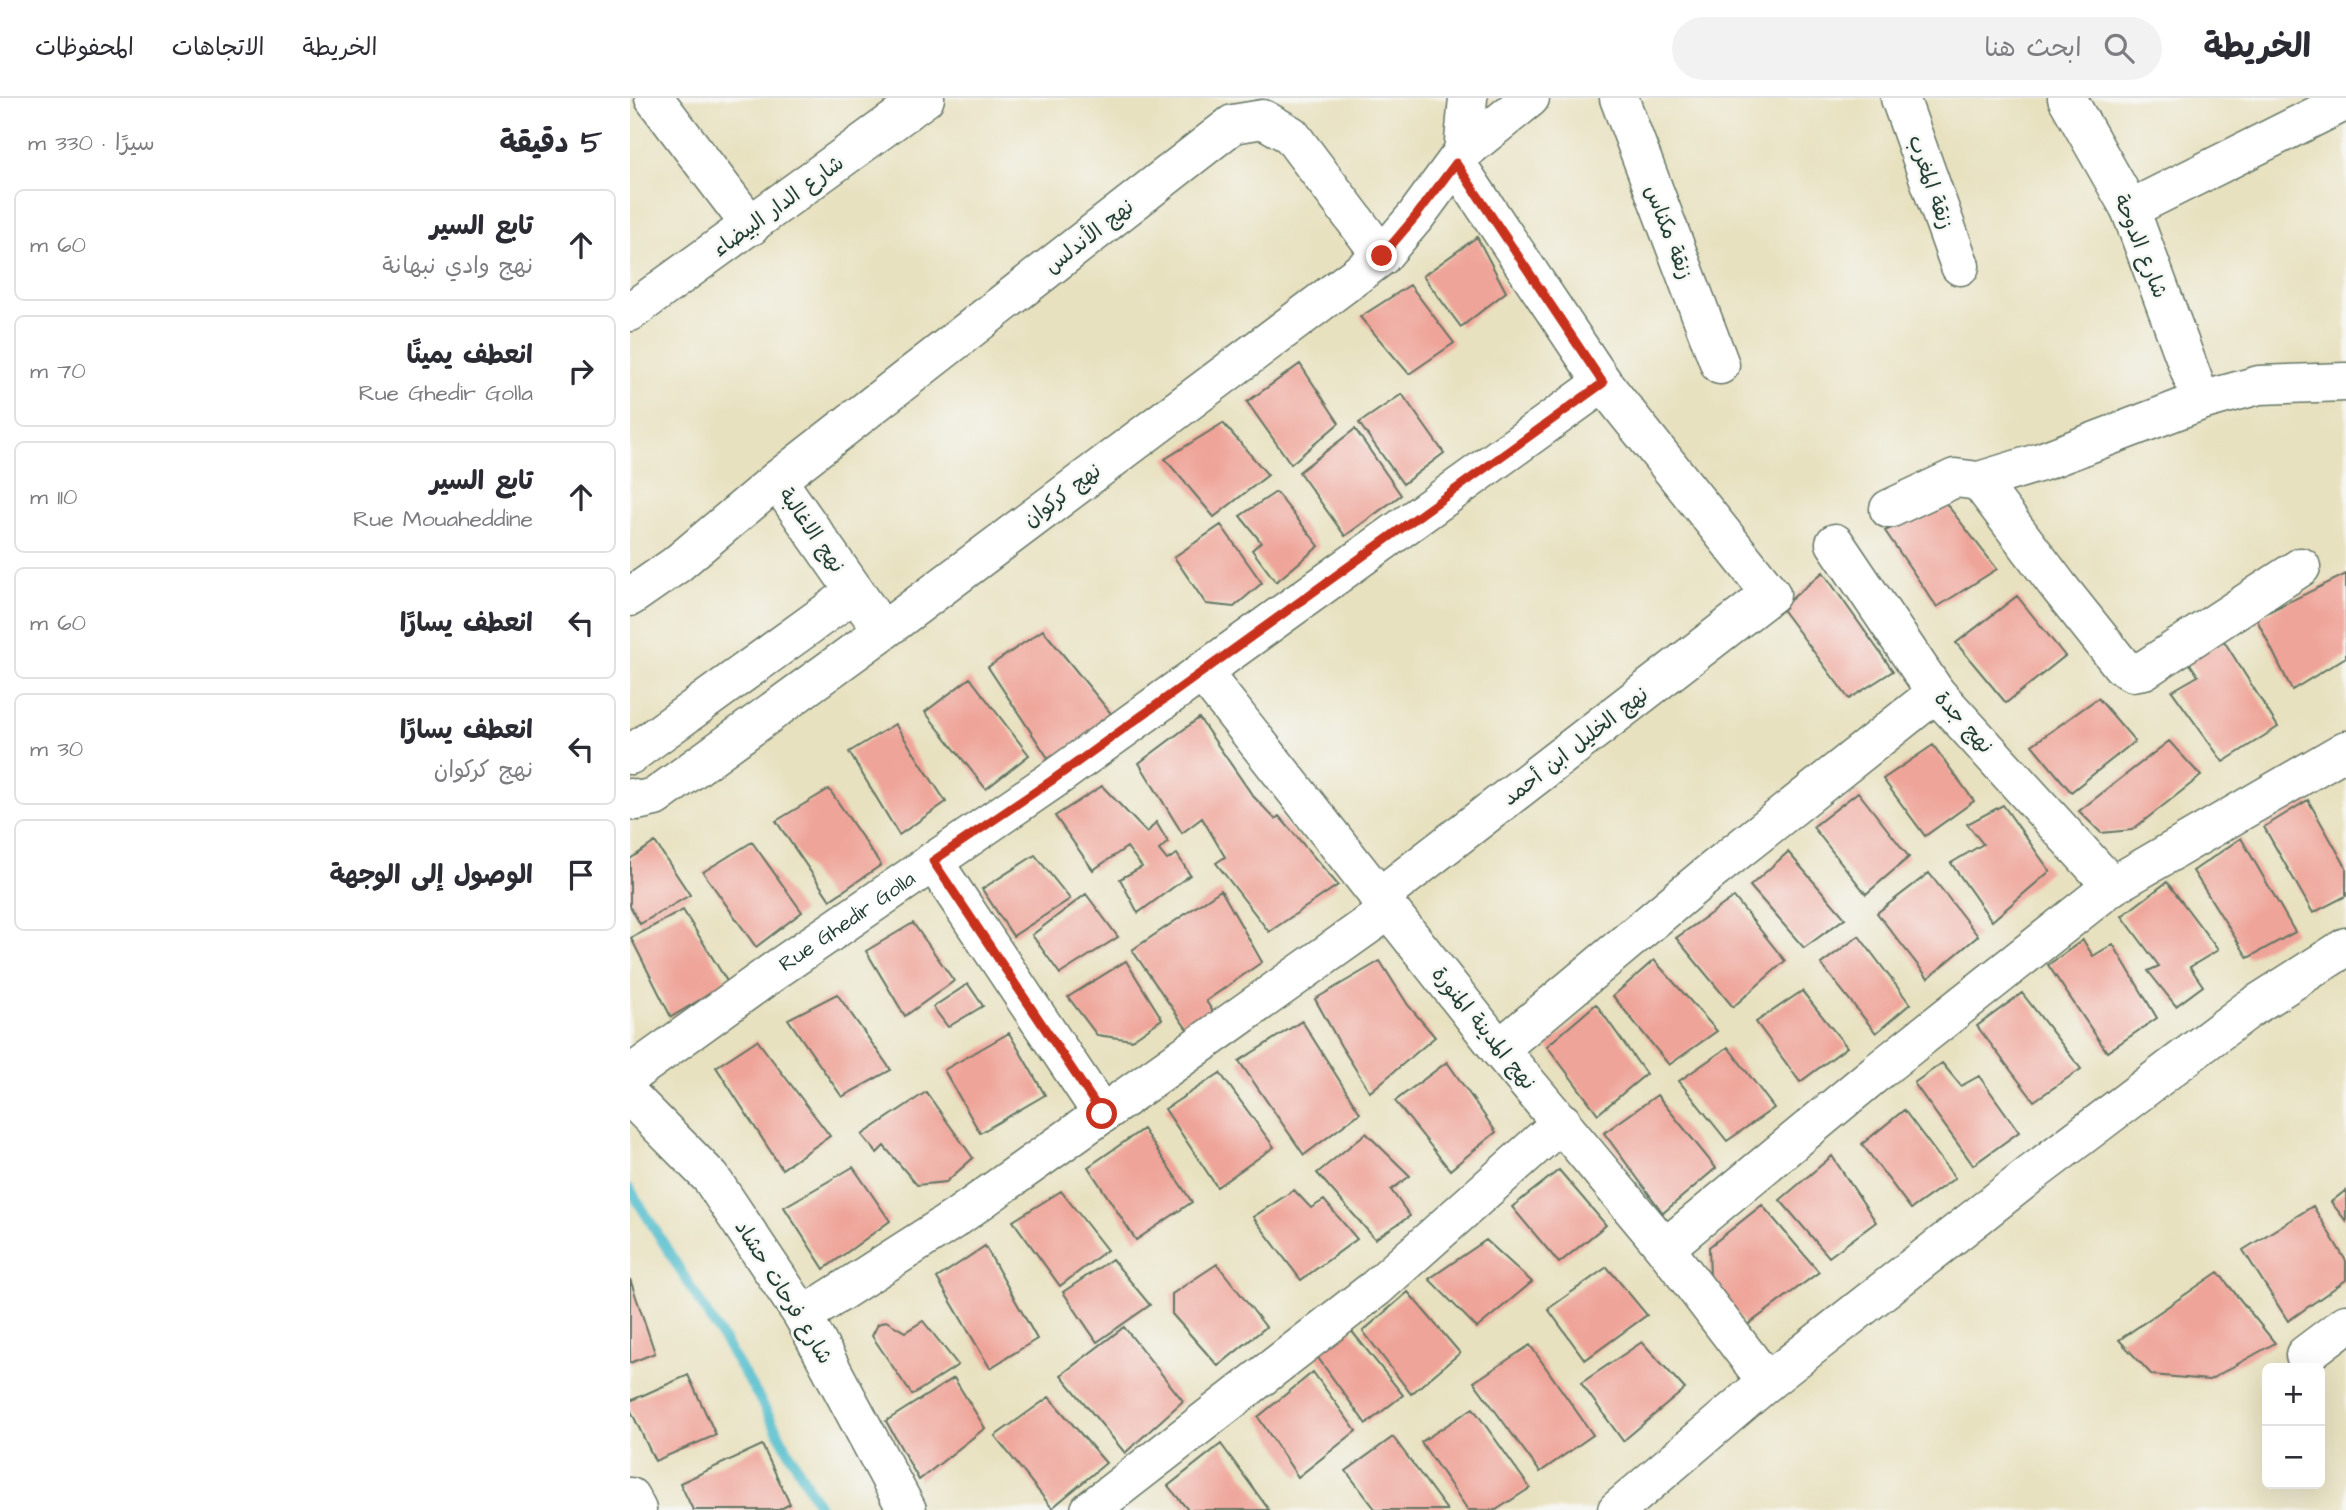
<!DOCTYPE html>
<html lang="ar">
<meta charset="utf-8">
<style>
body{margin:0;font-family:"Architects Daughter","Playpen Sans Arabic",sans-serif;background:#f2f2f3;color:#2b2b33;direction:rtl}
.controls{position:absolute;right:21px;bottom:21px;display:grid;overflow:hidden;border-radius:10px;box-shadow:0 7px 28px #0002}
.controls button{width:63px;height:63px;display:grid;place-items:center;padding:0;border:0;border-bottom:2px solid #e1e1e2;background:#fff;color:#2b2b33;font:35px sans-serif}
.stop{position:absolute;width:21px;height:21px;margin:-16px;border:5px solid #c8321e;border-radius:50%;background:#fff}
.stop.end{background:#c8321e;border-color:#fff;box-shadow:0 2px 7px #0008}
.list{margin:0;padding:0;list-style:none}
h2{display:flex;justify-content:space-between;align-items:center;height:91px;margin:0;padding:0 28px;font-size:30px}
h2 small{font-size:23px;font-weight:400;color:#7c7c81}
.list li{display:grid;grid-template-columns:46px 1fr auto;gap:21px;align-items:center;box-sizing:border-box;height:112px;margin:0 14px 14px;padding:0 14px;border:2px solid #e1e1e2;border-radius:10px}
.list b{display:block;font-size:26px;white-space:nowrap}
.list p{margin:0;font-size:23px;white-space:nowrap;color:#7c7c81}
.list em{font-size:23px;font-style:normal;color:#7c7c81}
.icon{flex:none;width:38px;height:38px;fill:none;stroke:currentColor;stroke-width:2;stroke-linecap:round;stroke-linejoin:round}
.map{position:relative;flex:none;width:1716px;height:1412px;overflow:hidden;direction:ltr}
header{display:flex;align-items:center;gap:42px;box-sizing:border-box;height:98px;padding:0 35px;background:#fff;border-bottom:2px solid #e1e1e2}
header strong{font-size:33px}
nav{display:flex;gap:38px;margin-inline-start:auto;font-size:24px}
.search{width:490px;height:63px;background:#f2f2f3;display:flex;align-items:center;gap:18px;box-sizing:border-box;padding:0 24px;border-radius:38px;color:#7c7c81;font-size:26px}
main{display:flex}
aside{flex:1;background:#fff}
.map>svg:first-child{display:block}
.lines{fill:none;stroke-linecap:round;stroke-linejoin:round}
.stream{stroke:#52becd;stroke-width:10}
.building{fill:#efa499}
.minor-casing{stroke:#657665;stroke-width:41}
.minor{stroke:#fff;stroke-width:38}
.route{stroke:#c8321e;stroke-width:9}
.labels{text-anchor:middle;stroke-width:5;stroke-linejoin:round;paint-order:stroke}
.street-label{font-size:21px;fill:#1f3d34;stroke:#f6f6f2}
</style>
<header>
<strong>الخريطة</strong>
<div class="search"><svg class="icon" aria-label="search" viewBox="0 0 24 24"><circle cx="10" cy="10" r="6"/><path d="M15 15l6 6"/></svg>ابحث هنا</div>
<nav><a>الخريطة</a><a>الاتجاهات</a><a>المحفوظات</a></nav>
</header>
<main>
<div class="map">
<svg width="1716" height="1412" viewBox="0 0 1716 1412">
<rect width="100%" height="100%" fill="#f6f6f2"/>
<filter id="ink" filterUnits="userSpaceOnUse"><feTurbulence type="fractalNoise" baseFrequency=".0143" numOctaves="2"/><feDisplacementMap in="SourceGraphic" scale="14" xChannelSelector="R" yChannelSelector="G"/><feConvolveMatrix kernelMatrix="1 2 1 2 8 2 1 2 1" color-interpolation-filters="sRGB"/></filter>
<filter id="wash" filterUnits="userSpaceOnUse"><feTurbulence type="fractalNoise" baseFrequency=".00686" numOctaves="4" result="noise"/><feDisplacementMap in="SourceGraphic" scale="28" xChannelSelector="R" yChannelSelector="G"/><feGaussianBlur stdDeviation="1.57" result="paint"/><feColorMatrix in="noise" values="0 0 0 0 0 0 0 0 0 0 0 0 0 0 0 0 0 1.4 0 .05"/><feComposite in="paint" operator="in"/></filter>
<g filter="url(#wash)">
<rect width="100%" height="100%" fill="#e8e1c0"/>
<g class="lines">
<path class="stream" d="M 0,1091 L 128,1298 L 191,1412"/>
</g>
<g id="blocks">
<path class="building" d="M 847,139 L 876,194 L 831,229 L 793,178 Z
M 780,187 L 824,245 L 779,276 L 730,219 Z
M 670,266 L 709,325 L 661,366 L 617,304 Z
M 772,296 L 814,355 L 773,386 L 729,325 Z
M 593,325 L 638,377 L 584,419 L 535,361 Z
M 725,331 L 771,397 L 715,438 L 669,374 Z
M 646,394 L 689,448 L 646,484 L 622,452 L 631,444 L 610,418 Z
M 1315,404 L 1367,471 L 1307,509 L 1255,433 Z
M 591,427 L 632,485 L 604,509 L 576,506 L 544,459 Z
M 1193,474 L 1263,573 L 1219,601 L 1151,510 Z
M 1716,476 L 1716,559 L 1662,592 L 1626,520 Z
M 1387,498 L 1435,558 L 1376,605 L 1326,545 Z
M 413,532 L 483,618 L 420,663 L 358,569 Z
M 1594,543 L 1648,629 L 1593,664 L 1542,593 L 1568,578 L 1557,561 Z
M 340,580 L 399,657 L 356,691 L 295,614 Z
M 1468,600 L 1505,643 L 1441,694 L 1402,647 Z
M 569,620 L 623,698 L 645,721 L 649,718 L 708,787 L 639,834 L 586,765 L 595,759 L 572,720 L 552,735 L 509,665 Z
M 265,626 L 316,704 L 269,737 L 219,654 Z
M 1539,643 L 1571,678 L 1502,732 L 1471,735 L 1449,713 Z
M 1303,647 L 1344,703 L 1295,738 L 1253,681 Z
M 472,688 L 517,735 L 526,724 L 538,744 L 529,752 L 537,762 L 547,756 L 560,777 L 508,815 L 490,781 L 512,769 L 497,749 L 463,772 L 425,718 Z
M 199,691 L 251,767 L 200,802 L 146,723 Z
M 1228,694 L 1279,759 L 1236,796 L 1183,729 Z
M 1678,702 L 1716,769 L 1716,798 L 1683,815 L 1634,729 Z
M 1373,707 L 1420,773 L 1362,823 L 1321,765 L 1353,746 L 1337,726 Z
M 1611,740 L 1665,834 L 1618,860 L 1563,773 Z
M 25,744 L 60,797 L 10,826 L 0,808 L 0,761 Z
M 122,744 L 172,814 L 126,849 L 73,774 Z
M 1158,754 L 1215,820 L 1174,850 L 1120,788 Z
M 405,757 L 440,801 L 383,838 L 352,791 Z
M 1299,775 L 1348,838 L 1298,880 L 1247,815 Z
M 1537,784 L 1588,852 L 1560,869 L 1573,888 L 1546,908 L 1518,873 L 1529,868 L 1492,818 Z
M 591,792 L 632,864 L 576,903 L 587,920 L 563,940 L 502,852 Z
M 456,796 L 488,839 L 430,876 L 402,837 Z
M 1104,799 L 1155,863 L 1103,909 L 1046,840 Z
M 53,812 L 98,885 L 41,919 L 1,840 Z
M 283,825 L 324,883 L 275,918 L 236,853 Z
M 1229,838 L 1280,906 L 1246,935 L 1191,866 Z
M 1453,842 L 1463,858 L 1483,846 L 1527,920 L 1477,954 L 1418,867 Z
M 1024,862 L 1087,933 L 1039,967 L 983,898 Z
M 496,863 L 532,921 L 502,942 L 467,937 L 438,899 Z
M 750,863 L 778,907 L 805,939 L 740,994 L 711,948 L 685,901 Z
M 338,886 L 353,908 L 318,929 L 303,909 Z
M 1172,893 L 1217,949 L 1170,984 L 1126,924 Z
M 1392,895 L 1451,971 L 1404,1003 L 1347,928 Z
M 207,896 L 261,972 L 212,999 L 158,921 Z
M 966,906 L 1016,976 L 968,1016 L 917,948 Z
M 672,923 L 730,1015 L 674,1057 L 609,963 Z
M 379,935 L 415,997 L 350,1035 L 314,972 Z
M 127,942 L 200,1038 L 152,1071 L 86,969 Z
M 1098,949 L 1144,1010 L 1097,1043 L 1049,983 Z
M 817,964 L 866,1034 L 820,1072 L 765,1003 Z
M 1312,965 L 1331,988 L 1349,978 L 1389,1034 L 1343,1067 L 1284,985 Z
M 590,975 L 644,1049 L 587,1089 L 535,1011 Z
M 296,994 L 343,1060 L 316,1084 L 287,1087 L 254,1048 L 247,1055 L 232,1037 Z
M 1027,997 L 1086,1070 L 1033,1115 L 974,1035 Z
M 1274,1012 L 1325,1080 L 1281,1111 L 1232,1046 Z
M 513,1031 L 562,1104 L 506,1142 L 458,1069 Z
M 736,1035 L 780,1078 L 761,1092 L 780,1118 L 745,1141 L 687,1075 Z
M 1202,1058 L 1246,1124 L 1199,1159 L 1150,1102 Z
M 223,1069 L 260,1123 L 194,1171 L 154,1109 Z
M 929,1072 L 976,1127 L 929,1165 L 882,1109 Z
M 664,1092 L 681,1110 L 694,1102 L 727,1141 L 671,1182 L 623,1119 Z
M 1716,1092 L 1716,1123 L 1701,1104 Z
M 431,1093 L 477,1152 L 430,1188 L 383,1123 Z
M 1132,1107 L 1189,1174 L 1116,1228 L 1080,1180 L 1079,1149 Z
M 1683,1108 L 1716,1163 L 1716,1182 L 1658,1223 L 1613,1152 Z
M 856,1142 L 902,1184 L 847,1230 L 799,1181 Z
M 355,1148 L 407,1241 L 360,1270 L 307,1180 Z
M 482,1161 L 520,1207 L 467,1244 L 433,1194 Z
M 587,1166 L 636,1229 L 588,1268 L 542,1216 L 542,1196 Z
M 977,1169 L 1017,1217 L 955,1262 L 918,1211 Z
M 1588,1174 L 1645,1245 L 1579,1282 L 1522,1277 L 1489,1242 Z
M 0,1181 L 25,1255 L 0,1265 Z
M 778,1194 L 830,1255 L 781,1296 L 733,1233 Z
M 256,1223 L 275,1234 L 293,1223 L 328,1267 L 282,1297 L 242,1238 L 248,1226 Z
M 494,1229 L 553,1303 L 495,1355 L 431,1277 Z
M 720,1231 L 773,1297 L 736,1326 L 686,1257 Z
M 1012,1244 L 1055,1291 L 993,1343 L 951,1285 Z
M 900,1247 L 963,1337 L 910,1374 L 844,1284 Z
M 683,1274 L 726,1333 L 668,1379 L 628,1319 Z
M 58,1277 L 86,1337 L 25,1363 L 0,1311 L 0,1303 Z
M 324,1280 L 355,1330 L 289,1382 L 256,1323 Z
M 419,1299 L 476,1365 L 422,1410 L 365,1338 Z
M 843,1310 L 900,1390 L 866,1412 L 838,1412 L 791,1344 Z
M 763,1339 L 817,1412 L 746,1412 L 716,1373 Z
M 591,1346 L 639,1412 L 558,1412 L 538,1388 Z
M 132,1347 L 160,1406 L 149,1412 L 63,1412 L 50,1385 Z"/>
</g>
</g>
<g filter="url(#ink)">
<use href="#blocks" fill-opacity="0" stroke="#657665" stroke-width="2"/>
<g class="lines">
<defs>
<g id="minor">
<path d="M 24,0 L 121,128"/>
<path d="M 989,0 L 1090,267"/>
<path d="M 1270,0 L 1330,168"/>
<path d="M 1437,0 L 1500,111 L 1571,303"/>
<path d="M 833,54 L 838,0"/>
<path d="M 1500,111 L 1716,3"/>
<path d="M 0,214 L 295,0"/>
<path d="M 147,382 L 240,515"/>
<path d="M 1349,383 L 1429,489 L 1492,568 L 1502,574 L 1514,572 L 1671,469"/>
<path d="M 1259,411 L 1325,380 L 1349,383 L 1411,364 L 1571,303 L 1629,287 L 1716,284"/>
<path d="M 1205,445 L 1306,595 L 1482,788"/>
<path d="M 0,499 L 46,467 L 147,382 L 603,26 L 633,21 L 661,37 L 752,158"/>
<path d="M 572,574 L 869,951 L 1035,1150 L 1137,1284"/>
<path d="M 0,657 L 225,494"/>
<path d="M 0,700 L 7,703 L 25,699 L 253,533 L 752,158 L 786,118 L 833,54 L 900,0"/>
<path d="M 303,763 L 472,1016"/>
<path d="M 748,800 L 1141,496 L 973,285 L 826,65"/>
<path d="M 869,951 L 1077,777 L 1306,595"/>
<path id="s1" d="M 0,977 L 147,871 L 421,683 L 973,285"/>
<path d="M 0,998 L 81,1080 L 173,1218 L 277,1412"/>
<path d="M 1035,1150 L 1246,975 L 1482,788 L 1716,652"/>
<path d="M 173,1218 L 326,1120 L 759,812"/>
<path d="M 1675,1257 L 1716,1226"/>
<path d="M 0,1399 L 7,1412"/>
<path d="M 460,1412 L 746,1190 L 932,1024"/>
<path d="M 987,1412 L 1137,1284 L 1400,1077 L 1619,911 L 1716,849"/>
</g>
</defs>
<use href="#minor" class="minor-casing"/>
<use href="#minor" class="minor"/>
</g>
</g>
<g class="lines" filter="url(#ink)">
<path class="route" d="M 472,1016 L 303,763 L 421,683 L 973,285 L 826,65 L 786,118 L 752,158"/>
</g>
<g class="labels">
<g class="street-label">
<text transform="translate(1301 84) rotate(71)" y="7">زنقة المغرب</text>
<text transform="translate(148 108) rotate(-36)" y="7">شارع الدار البيضاء</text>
<text transform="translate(1039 134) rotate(69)" y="7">زنقة مكناس</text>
<text transform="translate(459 138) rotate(-38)" y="7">نهج الأندلس</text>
<text transform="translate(1511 148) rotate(68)" y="7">شارع الدوحة</text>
<text transform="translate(432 397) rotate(-37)" y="7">نهج كركوان</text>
<text transform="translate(182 432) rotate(55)" y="7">نهج الاغالبة</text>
<text transform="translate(1334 624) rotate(48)" y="7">نهج جدة</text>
<text transform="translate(945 648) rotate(-38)" y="7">نهج الخليل ابن أحمد</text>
<text dy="7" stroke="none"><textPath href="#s1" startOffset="266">Rue Ghedir Golla</textPath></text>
<text transform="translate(854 930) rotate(51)" y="7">نهج المدينة المنورة</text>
<text transform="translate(154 1194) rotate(58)" y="7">شارع فرحات حشاد</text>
</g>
</g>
</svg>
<div class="controls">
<button>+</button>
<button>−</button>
</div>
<div class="stop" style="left:472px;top:1016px"></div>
<div class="stop end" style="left:752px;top:158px"></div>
</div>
<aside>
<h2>5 دقيقة<small>سيرًا · 330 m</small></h2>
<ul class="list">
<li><svg class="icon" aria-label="ahead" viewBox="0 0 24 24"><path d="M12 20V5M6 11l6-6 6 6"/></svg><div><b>تابع السير</b><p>نهج وادي نبهانة</p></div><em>60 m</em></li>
<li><svg class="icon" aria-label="right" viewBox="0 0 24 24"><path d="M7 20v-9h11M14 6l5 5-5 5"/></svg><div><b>انعطف يمينًا</b><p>Rue Ghedir Golla</p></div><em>70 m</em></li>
<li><svg class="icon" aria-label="ahead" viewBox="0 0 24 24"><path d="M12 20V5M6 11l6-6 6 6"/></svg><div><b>تابع السير</b><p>Rue Mouaheddine</p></div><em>110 m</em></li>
<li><svg class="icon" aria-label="left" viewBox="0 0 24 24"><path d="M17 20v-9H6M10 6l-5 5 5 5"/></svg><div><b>انعطف يسارًا</b></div><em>60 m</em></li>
<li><svg class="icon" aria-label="left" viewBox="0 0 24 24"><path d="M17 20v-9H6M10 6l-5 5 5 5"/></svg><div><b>انعطف يسارًا</b><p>نهج كركوان</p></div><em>30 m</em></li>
<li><svg class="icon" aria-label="arrive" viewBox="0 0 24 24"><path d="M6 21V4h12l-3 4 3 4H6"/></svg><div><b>الوصول إلى الوجهة</b></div></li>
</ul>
</aside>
</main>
